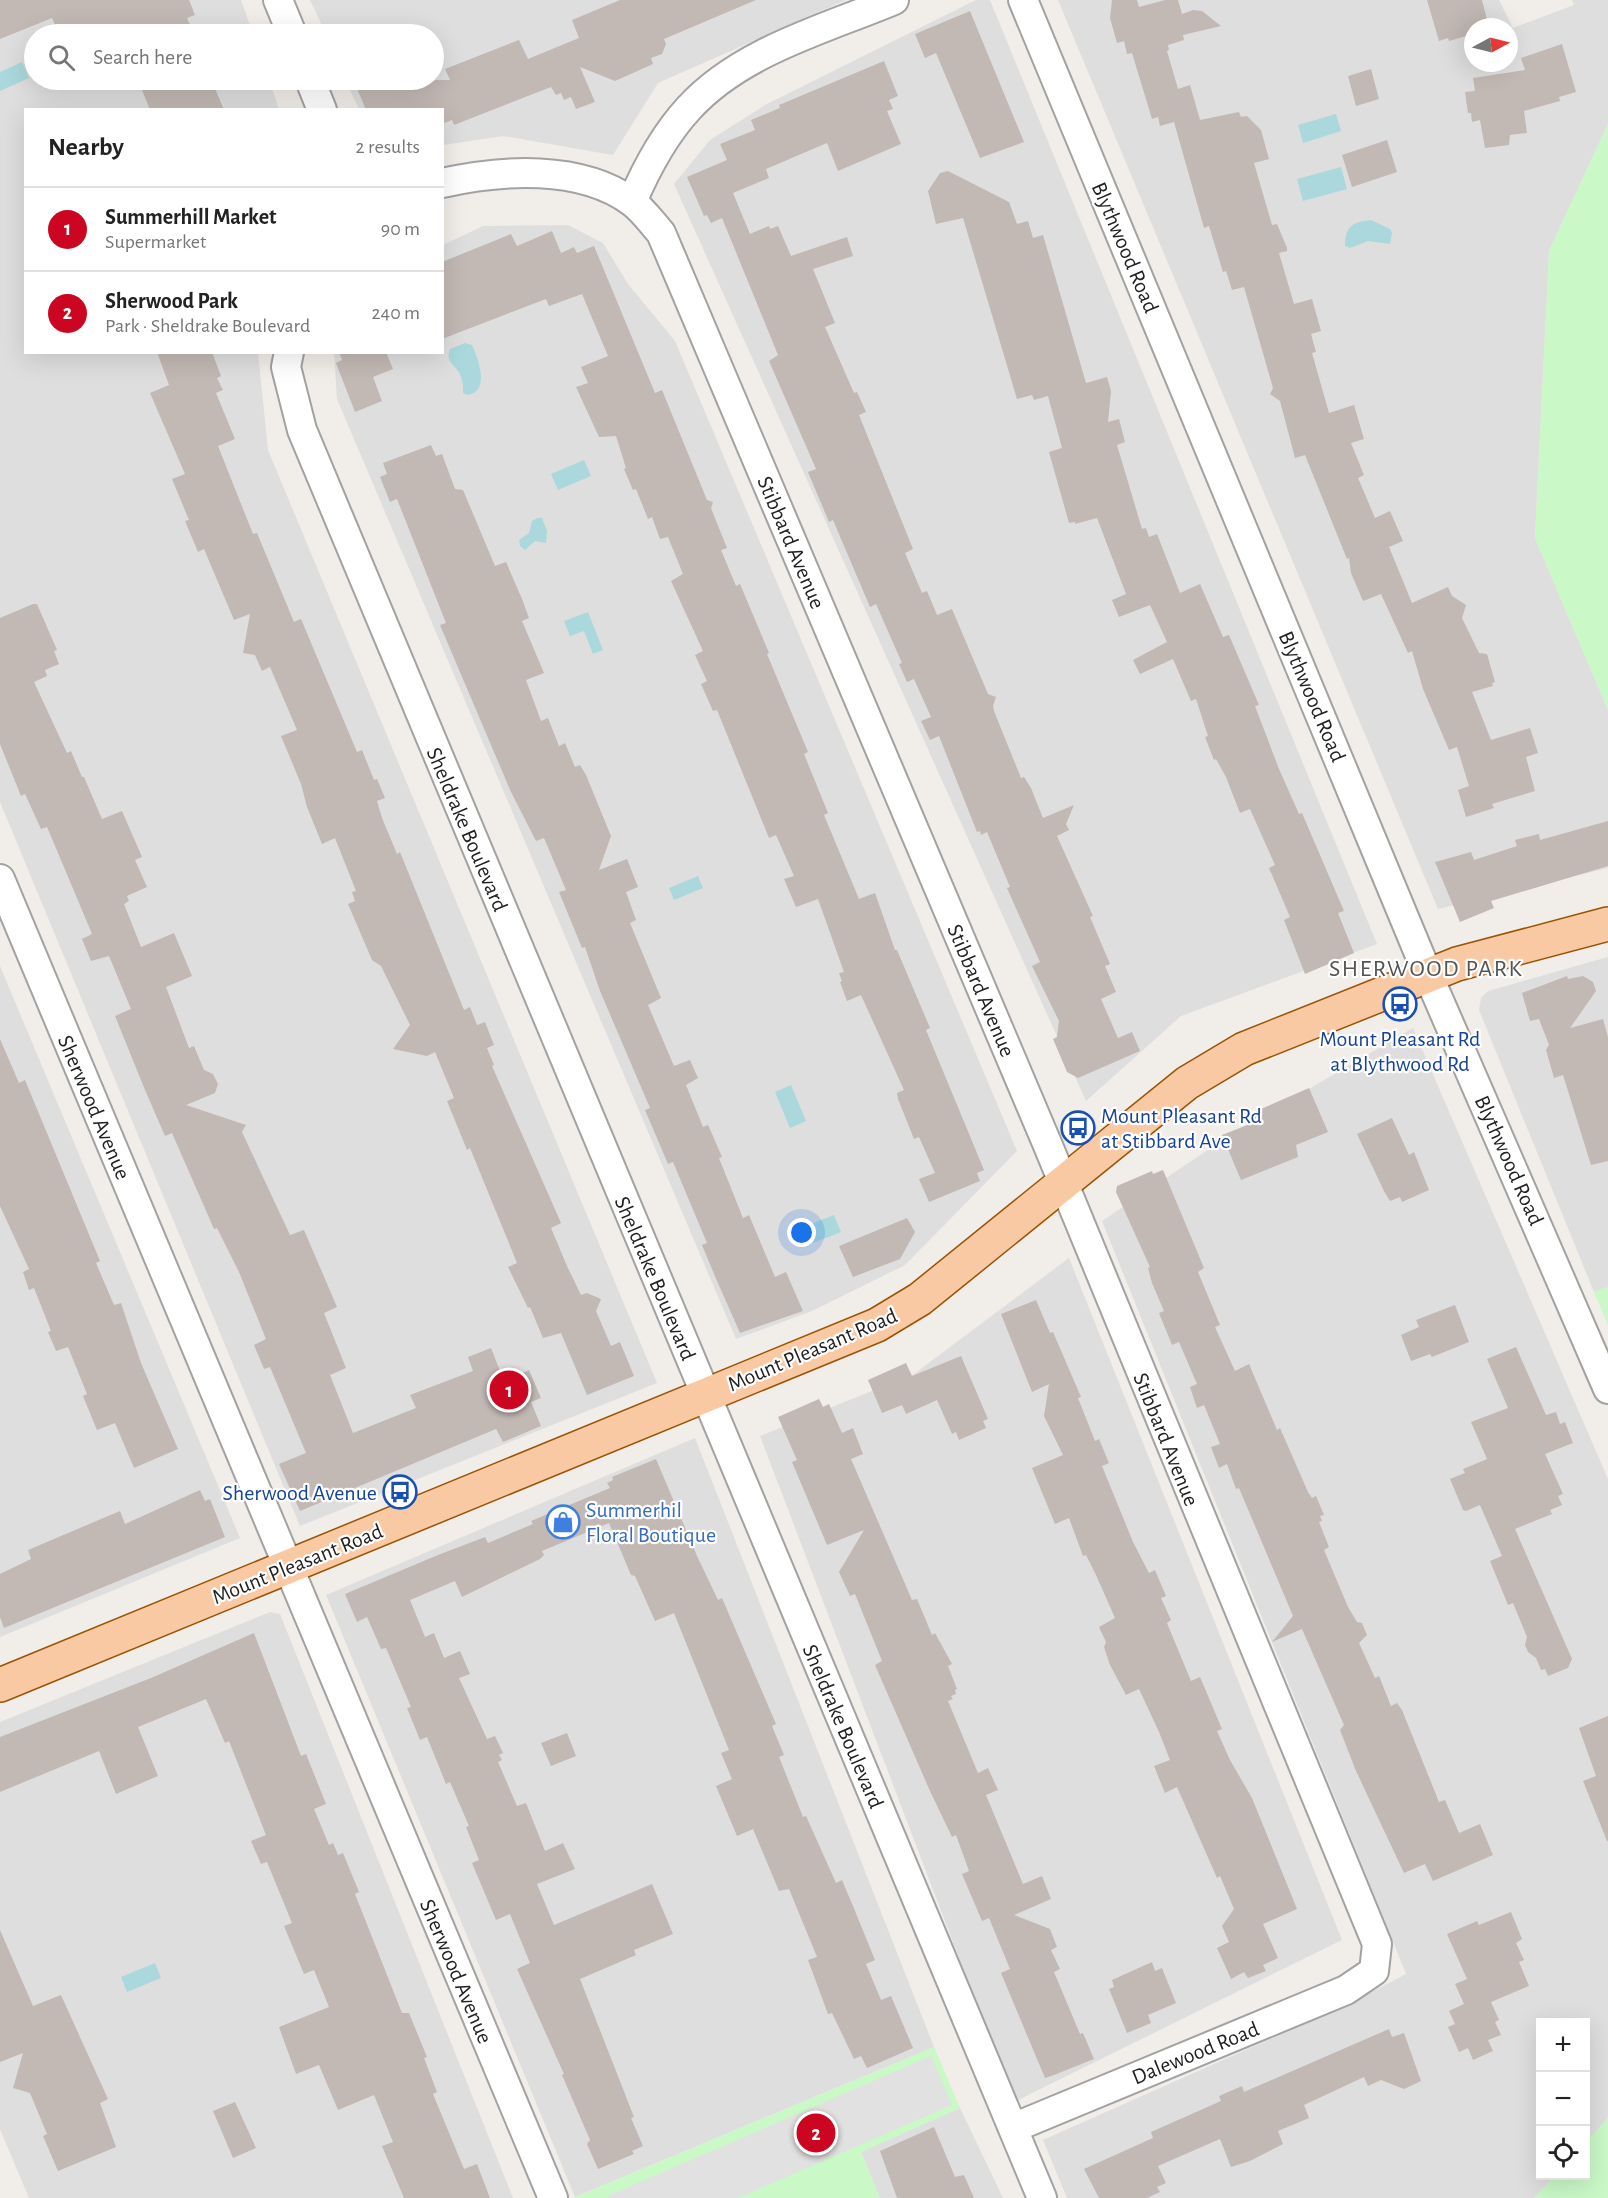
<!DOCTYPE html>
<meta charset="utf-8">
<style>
body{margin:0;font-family:"Alegreya Sans",sans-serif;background:#f2f2f2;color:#222}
.controls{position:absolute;right:18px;bottom:18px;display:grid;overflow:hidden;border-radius:0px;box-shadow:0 6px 24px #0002}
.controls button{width:54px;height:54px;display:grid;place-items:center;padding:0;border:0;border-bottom:2px solid #e0e0e0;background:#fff;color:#222;font:30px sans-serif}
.compass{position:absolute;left:1464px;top:18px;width:54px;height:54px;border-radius:50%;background:#fff;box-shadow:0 6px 24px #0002;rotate:83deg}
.you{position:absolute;left:802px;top:1233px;width:21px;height:21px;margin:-15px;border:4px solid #fff;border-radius:50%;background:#1a73e8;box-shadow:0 0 0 9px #1a73e833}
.badge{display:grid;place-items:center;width:39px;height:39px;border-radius:50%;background:#cc0621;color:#fff;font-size:20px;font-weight:700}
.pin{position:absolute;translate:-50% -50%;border:3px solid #fff;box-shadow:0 2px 6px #0006}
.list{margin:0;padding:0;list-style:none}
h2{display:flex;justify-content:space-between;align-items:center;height:78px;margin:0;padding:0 24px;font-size:26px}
h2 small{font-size:20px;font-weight:400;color:#767676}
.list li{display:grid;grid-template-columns:39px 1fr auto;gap:18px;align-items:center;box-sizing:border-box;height:84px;padding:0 24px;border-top:2px solid #e0e0e0}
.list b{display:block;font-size:22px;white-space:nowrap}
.list p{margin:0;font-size:20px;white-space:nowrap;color:#767676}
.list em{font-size:20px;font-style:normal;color:#767676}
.icon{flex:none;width:33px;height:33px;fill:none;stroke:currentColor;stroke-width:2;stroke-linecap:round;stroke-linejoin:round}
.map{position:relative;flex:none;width:1608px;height:2198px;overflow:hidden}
.search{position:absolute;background:#fff;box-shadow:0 6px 24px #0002;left:24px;top:24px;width:420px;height:66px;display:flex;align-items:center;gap:15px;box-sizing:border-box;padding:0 21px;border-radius:33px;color:#767676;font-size:22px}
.panel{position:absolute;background:#fff;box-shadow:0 6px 24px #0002;left:24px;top:108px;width:420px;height:246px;border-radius:0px}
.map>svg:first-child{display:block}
.residential{fill:#dfdede;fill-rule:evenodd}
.park{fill:#caf8c7}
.parking{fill:#e1e1e1}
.water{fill:#aad8dd}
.building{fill:#c2b8b4}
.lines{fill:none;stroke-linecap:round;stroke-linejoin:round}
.minor-casing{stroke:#a2a2a2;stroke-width:32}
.major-casing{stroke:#995304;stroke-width:36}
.minor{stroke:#fff;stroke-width:28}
.major{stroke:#f9c9a4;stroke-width:33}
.labels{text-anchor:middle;stroke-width:4.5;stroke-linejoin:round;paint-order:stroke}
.street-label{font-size:22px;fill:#212121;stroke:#fff}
.transit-label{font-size:22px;fill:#164399;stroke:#fff}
.shop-label{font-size:22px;fill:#366cbe;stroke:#fff;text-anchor:start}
.neighbourhood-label{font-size:24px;letter-spacing:1.5px;fill:#545454;stroke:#fff}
</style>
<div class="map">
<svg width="1608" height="2198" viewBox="0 0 1608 2198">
<rect width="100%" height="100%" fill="#f1ede8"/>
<path class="residential" d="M 0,0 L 241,0 L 253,34 L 34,34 L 34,80 L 269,80 L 279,109 L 26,110 L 26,352 L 258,353 L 268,450 L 657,1383 L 300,1526 L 0,802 Z
M 310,0 L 846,0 L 658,83 L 613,155 L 503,136 L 443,145 L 442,110 L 359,109 L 345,80 L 434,80 L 434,34 L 326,34 Z
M 976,0 L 990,0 L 1377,944 L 1181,1016 L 1086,1101 L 674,184 L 710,140 L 765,105 Z
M 1058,0 L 1499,0 L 1513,28 L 1574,5 L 1572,0 L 1608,0 L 1608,124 L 1549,251 L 1535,538 L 1608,710 L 1608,868 L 1438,909 ZM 1473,27 L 1509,27 L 1509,63 L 1473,63 Z
M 568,225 L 603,243 L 628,284 L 675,341 L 1017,1151 L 905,1265 L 812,1311 L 736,1339 L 337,399 L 334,353 L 442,352 L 443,245 L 483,226 Z
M 1608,957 L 1608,1287 L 1594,1292 L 1479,1010 L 1481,998 L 1488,991 Z
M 0,966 L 240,1538 L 0,1637 Z
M 1413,1028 L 1608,1479 L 1608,2118 L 1586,2142 L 1586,2022 L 1540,2022 L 1540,2176 L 1555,2176 L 1534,2198 L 1067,2198 L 1043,2140 L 1347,2005 L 1406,1974 L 1102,1221 L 1227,1137 Z
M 1069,1258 L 1342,1940 L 1014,2102 L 760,1436 L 914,1374 Z
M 695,1438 L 934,2047 L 575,2197 L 326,1595 Z
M 270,1612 L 280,1614 L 513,2198 L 29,2198 L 0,2129 L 0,1722 Z
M 960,2108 L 1003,2198 L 880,2198 L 861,2152 Z"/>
<path class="park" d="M 1608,124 L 1608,710 L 1535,538 L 1549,251 Z
M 1608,1287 L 1608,1325 L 1594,1292 Z
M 934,2047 L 960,2108 L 861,2152 L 880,2198 L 573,2198 Z
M 1608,2118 L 1608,2198 L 1534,2198 L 1555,2176 L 1586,2176 L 1586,2142 Z"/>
<path class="parking" d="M 931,2056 L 952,2105 L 738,2198 L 609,2198 L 608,2196 Z"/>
<path class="water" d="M 22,62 L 29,78 L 0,91 L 0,72 Z
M 1336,114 L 1341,131 L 1303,143 L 1298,125 Z
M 1341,167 L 1347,189 L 1303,201 L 1297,179 Z
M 1371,220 L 1390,229 L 1392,233 L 1390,244 L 1368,241 L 1350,248 L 1345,246 C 1345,226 1353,222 1371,220 Z
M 465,343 L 472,345 C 478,358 491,392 467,395 L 463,393 C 463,387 463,382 461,377 C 457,365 444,363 450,349 Z
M 584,460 L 591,476 L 558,490 L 551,474 Z
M 537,518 L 542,518 L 547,531 L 546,543 L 535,541 L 525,550 L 520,546 L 519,540 L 529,533 L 532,521 Z
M 588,612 L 603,650 L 593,654 L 584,631 L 570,636 L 564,621 Z
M 698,876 L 703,888 L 674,900 L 669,888 Z
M 791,1085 L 806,1121 L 790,1128 L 775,1092 Z
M 834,1215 L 841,1232 L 813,1243 L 806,1226 Z
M 155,1963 L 161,1978 L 127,1992 L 121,1977 Z"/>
<path class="building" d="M 0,0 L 189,0 L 195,15 L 187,18 L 194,34 L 59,34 L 52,18 L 0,39 Z
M 620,0 L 756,0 L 664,39 L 666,44 L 662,54 L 651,58 L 653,64 L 615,81 L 580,67 L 595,102 L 576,109 L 571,97 L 564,100 L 561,93 L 556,95 L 551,87 L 454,125 L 452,120 L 442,124 L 442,110 L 366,110 L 356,86 L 371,80 L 450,80 L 445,69 L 519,40 L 528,59 L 579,38 L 572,20 Z
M 1112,0 L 1137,0 L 1139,7 L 1165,0 L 1178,0 L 1182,14 L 1193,10 L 1202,11 L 1221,26 L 1183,35 L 1184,40 L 1168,45 L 1169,50 L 1167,51 L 1178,89 L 1190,85 L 1200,120 L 1239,112 L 1241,117 L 1247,116 L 1261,130 L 1269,159 L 1254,163 L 1272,225 L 1277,224 L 1287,248 L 1287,251 L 1279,253 L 1294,304 L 1312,299 L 1321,331 L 1311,334 L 1316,352 L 1312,353 L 1329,413 L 1354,405 L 1364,439 L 1351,443 L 1364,475 L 1358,478 L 1375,518 L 1390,511 L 1403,541 L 1389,547 L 1412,603 L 1448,587 L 1452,596 L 1466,605 L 1462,618 L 1479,653 L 1487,654 L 1495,682 L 1492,683 L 1493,686 L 1472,692 L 1491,740 L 1530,728 L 1538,753 L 1526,757 L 1535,791 L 1492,804 L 1494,808 L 1466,817 L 1458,790 L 1469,786 L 1457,747 L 1449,750 L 1423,689 L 1412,651 L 1408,653 L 1381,594 L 1363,601 L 1351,573 L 1349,558 L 1347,559 L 1305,455 L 1295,458 L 1280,401 L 1270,394 L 1273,388 L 1244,287 L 1232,290 L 1226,271 L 1223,272 L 1209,226 L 1204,228 L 1174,122 L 1160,126 L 1158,117 L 1152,119 L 1132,53 L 1127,54 L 1124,41 L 1117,43 L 1110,18 Z
M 1427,0 L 1482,0 L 1489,27 L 1473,27 L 1473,34 L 1449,41 L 1448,38 L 1439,41 Z
M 970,11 L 1024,142 L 980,158 L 936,53 L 925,58 L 915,34 Z
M 1562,44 L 1576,92 L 1559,97 L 1560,101 L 1524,111 L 1527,133 L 1510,135 L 1509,145 L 1485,148 L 1480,120 L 1472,122 L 1471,113 L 1468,113 L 1465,92 L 1475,91 L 1473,78 L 1525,70 L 1521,58 Z
M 884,61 L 898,96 L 889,100 L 893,109 L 887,111 L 901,144 L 838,171 L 827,143 L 766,169 L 769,178 L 733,193 L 750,234 L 769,226 L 770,229 L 778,226 L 791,256 L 847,237 L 853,256 L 813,269 L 835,323 L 825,327 L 854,393 L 857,392 L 866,412 L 859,415 L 913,549 L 905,553 L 922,593 L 927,591 L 937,615 L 952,609 L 988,694 L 996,697 L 993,706 L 994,711 L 1021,778 L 1024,777 L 1031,788 L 1043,818 L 1074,805 L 1066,824 L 1069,830 L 1057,836 L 1093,916 L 1090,917 L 1110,964 L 1105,966 L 1116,992 L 1101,999 L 1118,1038 L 1132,1032 L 1140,1051 L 1078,1078 L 1067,1072 L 1053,1039 L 1057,1037 L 1059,1021 L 1032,966 L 1040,962 L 1007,888 L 1010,887 L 987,832 L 981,835 L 980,831 L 977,832 L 939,736 L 930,740 L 921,721 L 931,717 L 914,679 L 907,682 L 899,664 L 902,663 L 876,604 L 870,607 L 833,520 L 829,522 L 808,472 L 816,469 L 769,361 L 778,355 L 722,218 L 711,223 L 707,215 L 704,216 L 687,177 L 727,160 L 720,144 L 755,130 L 751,120 L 780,108 L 779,105 Z
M 1371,69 L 1379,99 L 1356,106 L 1348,76 Z
M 138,80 L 205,80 L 209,88 L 214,86 L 224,110 L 150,110 Z
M 1387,140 L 1397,172 L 1352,187 L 1342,155 Z
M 948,171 L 1009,202 L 1017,224 L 1028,221 L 1033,238 L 1043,235 L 1086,383 L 1107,377 L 1111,391 L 1108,422 L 1119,419 L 1125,442 L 1117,445 L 1142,529 L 1146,528 L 1149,537 L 1157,534 L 1180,593 L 1200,584 L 1223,637 L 1229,635 L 1259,705 L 1255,706 L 1279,769 L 1299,814 L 1302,813 L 1344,911 L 1338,913 L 1354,953 L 1305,974 L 1284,920 L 1290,917 L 1269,868 L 1275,865 L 1250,809 L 1240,813 L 1226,777 L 1216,759 L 1214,760 L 1205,737 L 1208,736 L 1196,699 L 1191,701 L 1173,659 L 1140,674 L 1133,660 L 1167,642 L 1150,605 L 1119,617 L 1112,600 L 1126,594 L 1097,518 L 1075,524 L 1075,522 L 1069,523 L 1049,452 L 1062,448 L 1048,396 L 1034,400 L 1032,395 L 1017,399 L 963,218 L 936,224 L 928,191 L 940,173 Z
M 552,231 L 561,253 L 574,247 L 577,253 L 594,246 L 655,393 L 662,390 L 707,500 L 713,502 L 711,508 L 727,548 L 721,550 L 736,586 L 740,584 L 769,653 L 767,654 L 808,752 L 804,754 L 828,813 L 824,815 L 859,899 L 875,893 L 895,950 L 897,950 L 930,1028 L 926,1030 L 984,1170 L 977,1173 L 980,1181 L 929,1202 L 919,1179 L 935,1173 L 919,1137 L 914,1139 L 898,1099 L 897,1093 L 904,1090 L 861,995 L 847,1001 L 840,982 L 842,981 L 839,973 L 844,972 L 818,899 L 796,907 L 784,879 L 794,876 L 776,835 L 769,838 L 717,710 L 713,711 L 701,684 L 707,681 L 695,655 L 703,651 L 671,581 L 683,574 L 668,537 L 660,539 L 652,517 L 648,519 L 636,489 L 633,490 L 624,469 L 626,468 L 616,436 L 599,437 L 576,387 L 588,383 L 581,367 L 608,356 L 582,294 L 549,306 L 546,299 L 442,339 L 442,262 L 511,234 L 517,246 Z
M 157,352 L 212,352 L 221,376 L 217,378 L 223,390 L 216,393 L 235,439 L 218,446 L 253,534 L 257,533 L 294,622 L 301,619 L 357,752 L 362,750 L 374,780 L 377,779 L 385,798 L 377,801 L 382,818 L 397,854 L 400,852 L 464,1010 L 470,1007 L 477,1025 L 485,1022 L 494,1045 L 487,1048 L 494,1065 L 492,1066 L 561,1223 L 551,1228 L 567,1266 L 581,1295 L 587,1293 L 601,1299 L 596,1311 L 611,1346 L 620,1342 L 634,1376 L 587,1395 L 561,1333 L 543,1338 L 530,1307 L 528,1308 L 508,1267 L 517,1263 L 470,1148 L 467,1150 L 447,1101 L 454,1098 L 435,1052 L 427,1056 L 393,1049 L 410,1025 L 381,966 L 372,960 L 348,904 L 355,901 L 352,892 L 356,891 L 335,838 L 322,844 L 307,807 L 301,784 L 281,736 L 297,730 L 270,667 L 262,671 L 255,655 L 243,653 L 250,614 L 234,620 L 204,549 L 198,552 L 185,521 L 189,520 L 172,479 L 185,474 L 150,393 L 169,385 Z
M 339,352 L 386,352 L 393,369 L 373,377 L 382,401 L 355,412 L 336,363 L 342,360 Z
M 431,445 L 436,456 L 442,454 L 455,489 L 463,490 L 495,566 L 506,562 L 522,599 L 529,618 L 522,621 L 544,673 L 526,680 L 541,721 L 548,718 L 559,746 L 565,743 L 575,767 L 580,765 L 586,775 L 611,836 L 599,870 L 627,859 L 638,887 L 626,892 L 636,920 L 630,923 L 661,998 L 648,1005 L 674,1066 L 690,1060 L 698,1078 L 686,1085 L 703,1127 L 708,1125 L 713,1136 L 722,1157 L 719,1158 L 743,1218 L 749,1215 L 775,1277 L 786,1272 L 803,1311 L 740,1333 L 717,1281 L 702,1245 L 707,1243 L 673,1162 L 668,1164 L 645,1110 L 650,1108 L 600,991 L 585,947 L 582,948 L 559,892 L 566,890 L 544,838 L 536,841 L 511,792 L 440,625 L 446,623 L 397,499 L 390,502 L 380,477 L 387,474 L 383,463 Z
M 33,604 L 37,604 L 57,650 L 54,651 L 59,664 L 45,670 L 47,676 L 34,682 L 67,753 L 71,751 L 82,777 L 84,777 L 102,819 L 122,811 L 142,857 L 135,860 L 147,887 L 127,896 L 129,901 L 124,904 L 141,947 L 174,933 L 192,976 L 166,987 L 189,1048 L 194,1046 L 204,1070 L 213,1074 L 218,1084 L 215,1093 L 186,1105 L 246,1125 L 242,1132 L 290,1235 L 304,1230 L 337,1307 L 324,1313 L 346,1368 L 330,1375 L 353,1433 L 416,1408 L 410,1395 L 473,1371 L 468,1357 L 491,1348 L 504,1381 L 529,1370 L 541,1398 L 531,1402 L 541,1426 L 503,1442 L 496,1429 L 300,1511 L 279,1464 L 306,1453 L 270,1367 L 264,1369 L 254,1345 L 266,1339 L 239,1272 L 217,1228 L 214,1229 L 172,1133 L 165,1136 L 145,1090 L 115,1016 L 131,1009 L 109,956 L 91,961 L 82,939 L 92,934 L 74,891 L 47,827 L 41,829 L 25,794 L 21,796 L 0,744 L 0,618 Z
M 1608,821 L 1608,866 L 1491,901 L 1494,908 L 1460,922 L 1435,862 L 1471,852 L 1474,860 L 1517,846 L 1515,840 L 1539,834 L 1540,840 Z
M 1567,976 L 1568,979 L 1583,976 L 1593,982 L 1596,991 L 1570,1028 L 1603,1019 L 1608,1037 L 1608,1161 L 1591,1165 L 1563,1075 L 1554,1078 L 1546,1050 L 1549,1045 L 1539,1019 L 1530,1021 L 1522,993 Z
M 0,1039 L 19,1083 L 25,1080 L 100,1261 L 96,1263 L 114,1305 L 121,1303 L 141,1363 L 178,1449 L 134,1468 L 115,1423 L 97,1430 L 83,1396 L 87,1394 L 68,1347 L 56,1351 L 48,1332 L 51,1331 L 34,1288 L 29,1290 L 23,1272 L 29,1269 L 0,1206 Z
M 1309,1088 L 1328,1132 L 1296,1145 L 1298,1157 L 1241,1180 L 1222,1135 L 1255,1122 L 1252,1113 Z
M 1392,1118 L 1409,1155 L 1414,1152 L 1429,1190 L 1402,1202 L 1400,1197 L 1390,1201 L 1384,1191 L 1357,1134 Z
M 1163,1170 L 1204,1268 L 1198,1272 L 1220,1325 L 1215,1327 L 1235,1371 L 1249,1364 L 1277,1430 L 1280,1428 L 1308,1492 L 1312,1498 L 1316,1496 L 1324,1515 L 1320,1516 L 1322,1521 L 1319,1522 L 1329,1547 L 1324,1550 L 1348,1607 L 1357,1622 L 1362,1623 L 1367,1635 L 1359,1643 L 1375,1678 L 1379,1676 L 1391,1706 L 1397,1703 L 1402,1710 L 1439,1802 L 1445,1800 L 1459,1833 L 1480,1824 L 1493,1855 L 1433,1881 L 1425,1864 L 1404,1873 L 1356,1771 L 1340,1730 L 1344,1725 L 1302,1629 L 1272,1642 L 1293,1616 L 1239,1488 L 1236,1489 L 1227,1464 L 1219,1468 L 1211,1447 L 1220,1444 L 1204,1405 L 1197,1408 L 1190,1387 L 1197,1384 L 1179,1342 L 1172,1345 L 1159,1313 L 1164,1311 L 1152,1283 L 1148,1268 L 1150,1267 L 1116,1192 L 1117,1186 L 1152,1171 L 1153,1174 Z
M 907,1218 L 915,1232 L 900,1259 L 853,1277 L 839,1246 Z
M 1036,1300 L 1050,1333 L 1053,1332 L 1081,1397 L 1078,1398 L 1095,1441 L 1099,1439 L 1109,1463 L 1102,1466 L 1133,1542 L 1149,1573 L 1155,1570 L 1166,1596 L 1161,1598 L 1171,1620 L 1167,1623 L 1191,1681 L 1200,1677 L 1222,1729 L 1217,1731 L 1230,1760 L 1252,1798 L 1297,1909 L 1263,1924 L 1278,1958 L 1263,1965 L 1266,1971 L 1248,1978 L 1244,1972 L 1231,1979 L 1217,1948 L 1229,1942 L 1222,1926 L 1234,1909 L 1220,1876 L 1217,1878 L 1177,1787 L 1165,1793 L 1154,1766 L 1170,1760 L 1159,1732 L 1139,1689 L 1126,1695 L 1110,1665 L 1104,1647 L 1106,1642 L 1099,1627 L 1115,1618 L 1096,1575 L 1086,1555 L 1083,1556 L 1069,1518 L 1055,1524 L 1032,1468 L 1063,1455 L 1044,1416 L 1049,1384 L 1032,1392 L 1001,1314 Z
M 1455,1305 L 1469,1342 L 1432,1357 L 1430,1354 L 1411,1361 L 1401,1335 L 1419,1327 L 1416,1320 Z
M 1516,1347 L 1546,1415 L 1556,1412 L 1560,1424 L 1565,1422 L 1573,1443 L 1545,1454 L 1563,1494 L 1558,1496 L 1562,1505 L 1550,1510 L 1552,1514 L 1515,1529 L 1572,1659 L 1568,1668 L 1548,1676 L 1545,1669 L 1541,1670 L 1536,1658 L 1528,1652 L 1525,1645 L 1527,1637 L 1513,1603 L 1508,1605 L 1490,1561 L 1502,1556 L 1480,1505 L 1466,1511 L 1463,1510 L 1450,1479 L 1465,1473 L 1463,1469 L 1487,1459 L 1471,1422 L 1508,1408 L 1487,1359 Z
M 961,1356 L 988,1419 L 983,1421 L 986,1428 L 959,1440 L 956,1432 L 952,1434 L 937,1400 L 906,1414 L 902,1405 L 882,1413 L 868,1380 L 906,1363 L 912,1376 Z
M 819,1399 L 823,1407 L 829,1404 L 842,1433 L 853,1428 L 863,1454 L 851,1459 L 912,1600 L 917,1599 L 932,1635 L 935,1633 L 952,1664 L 948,1666 L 957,1689 L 955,1690 L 956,1694 L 951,1696 L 953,1699 L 948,1701 L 978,1773 L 988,1768 L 998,1790 L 986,1795 L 1023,1884 L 1042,1876 L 1051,1899 L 1014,1915 L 1050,1929 L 1057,1947 L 1051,1950 L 1060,1969 L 1054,1972 L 1080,2034 L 1083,2033 L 1094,2059 L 1054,2075 L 1045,2078 L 1001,1973 L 1010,1969 L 989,1918 L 982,1921 L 962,1874 L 969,1871 L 956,1835 L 952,1837 L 930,1791 L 875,1665 L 882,1661 L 855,1594 L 850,1596 L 839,1572 L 864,1530 L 827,1545 L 792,1462 L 797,1460 L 778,1417 Z
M 656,1459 L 697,1556 L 718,1600 L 722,1598 L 776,1724 L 772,1726 L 784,1755 L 779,1757 L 803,1817 L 806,1816 L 836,1883 L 842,1880 L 855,1911 L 875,1960 L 866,1964 L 881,2000 L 891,1996 L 913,2048 L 867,2068 L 861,2056 L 854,2059 L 832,2013 L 828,2014 L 808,1960 L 817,1957 L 789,1889 L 779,1891 L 753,1829 L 737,1836 L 716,1786 L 732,1779 L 721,1753 L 729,1750 L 674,1613 L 655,1621 L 635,1576 L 631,1575 L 609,1523 L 542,1551 L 544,1555 L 540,1559 L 462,1597 L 455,1581 L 410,1600 L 425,1637 L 434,1633 L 444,1658 L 460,1651 L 470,1674 L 459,1678 L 487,1739 L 495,1736 L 503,1753 L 499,1755 L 502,1760 L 498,1762 L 517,1806 L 526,1803 L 545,1851 L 563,1843 L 575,1869 L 537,1884 L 554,1925 L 652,1884 L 673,1934 L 634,1950 L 636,1955 L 580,1979 L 634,2117 L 631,2118 L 643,2146 L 632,2151 L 634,2154 L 598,2169 L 587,2144 L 590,2140 L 562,2075 L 564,2074 L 517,1969 L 530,1963 L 510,1914 L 496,1920 L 472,1863 L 479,1860 L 466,1827 L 469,1826 L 450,1782 L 446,1784 L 427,1737 L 420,1740 L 407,1708 L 411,1707 L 386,1648 L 381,1649 L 367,1617 L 357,1622 L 345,1594 L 438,1555 L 485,1537 L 488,1543 L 533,1524 L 531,1521 L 610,1488 L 607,1483 L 613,1480 L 612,1477 Z
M 200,1490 L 205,1501 L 210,1499 L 225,1537 L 4,1628 L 0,1617 L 0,1574 L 31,1559 L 28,1550 L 120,1511 L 125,1524 Z
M 254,1633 L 301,1756 L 306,1754 L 326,1804 L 314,1809 L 329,1845 L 333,1843 L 338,1855 L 343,1853 L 359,1892 L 355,1894 L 402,2013 L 409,2013 L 427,2057 L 424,2058 L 437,2092 L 433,2094 L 464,2169 L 477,2164 L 490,2198 L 404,2198 L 382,2146 L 393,2142 L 374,2095 L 338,2110 L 319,2065 L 296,2074 L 279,2027 L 329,2007 L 314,1970 L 304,1974 L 284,1926 L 292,1923 L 267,1862 L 261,1864 L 251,1841 L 266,1835 L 229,1741 L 225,1743 L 206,1699 L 138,1727 L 158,1776 L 116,1794 L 99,1751 L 0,1792 L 0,1737 L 151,1678 Z
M 1608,1716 L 1608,1841 L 1607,1841 L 1583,1781 L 1596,1776 L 1579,1728 Z
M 567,1733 L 576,1756 L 551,1766 L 541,1743 Z
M 1511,1912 L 1522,1939 L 1516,1943 L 1524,1960 L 1519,1962 L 1529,1986 L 1491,2002 L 1499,2020 L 1495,2022 L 1501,2035 L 1488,2040 L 1493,2051 L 1473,2060 L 1468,2048 L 1459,2052 L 1448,2027 L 1455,2024 L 1449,2011 L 1464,2004 L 1455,1984 L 1467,1979 L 1447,1934 L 1477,1921 L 1479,1925 Z
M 0,1930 L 33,2006 L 61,1995 L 108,2099 L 100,2103 L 116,2147 L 58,2171 L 43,2136 L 47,2134 L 30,2093 L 13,2088 L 23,2053 L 0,2062 Z
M 1152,1962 L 1155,1971 L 1162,1968 L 1176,2003 L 1148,2015 L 1151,2023 L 1127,2033 L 1109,1989 L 1114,1987 L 1112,1980 Z
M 1389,2029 L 1392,2037 L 1404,2033 L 1421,2081 L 1404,2089 L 1381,2080 L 1368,2086 L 1364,2077 L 1304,2105 L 1309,2118 L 1278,2131 L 1283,2144 L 1250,2161 L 1231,2167 L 1220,2139 L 1158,2166 L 1166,2183 L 1157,2187 L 1160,2192 L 1147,2198 L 1099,2198 L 1084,2169 L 1153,2138 L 1151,2132 L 1221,2101 L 1219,2096 L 1242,2086 L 1244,2092 Z
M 235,2102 L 256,2148 L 233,2158 L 213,2111 Z
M 934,2127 L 955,2177 L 964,2175 L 974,2198 L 897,2198 L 880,2151 Z"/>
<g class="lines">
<defs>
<path id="minor" d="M 278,0 L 292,34
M 1023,0 L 1428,975 L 1608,1389
M 310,80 L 322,110
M 442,183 C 501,170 580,164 632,202 C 643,210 652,223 661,233 L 1049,1148 L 1377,1944 L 1374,1971 L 1346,1990 L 1013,2128
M 632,202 C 646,169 664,135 689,108 C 741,51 825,29 894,0
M 289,352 L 286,367 L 302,430 L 1042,2198
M 0,879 L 553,2198"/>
<path id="major" d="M 0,1685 L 877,1325 L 920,1299 L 1187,1083 L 1244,1049 L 1457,964 L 1608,924"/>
</defs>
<use href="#minor" class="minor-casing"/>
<use href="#major" class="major-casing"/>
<use href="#minor" class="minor"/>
<use href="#major" class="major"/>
</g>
<defs>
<symbol id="bus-ring" viewBox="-11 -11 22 22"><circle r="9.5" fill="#fff" stroke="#1a4fb4" stroke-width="1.5"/><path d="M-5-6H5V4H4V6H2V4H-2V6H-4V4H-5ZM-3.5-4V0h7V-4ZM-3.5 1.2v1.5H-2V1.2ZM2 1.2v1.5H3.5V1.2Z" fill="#1a4fb4"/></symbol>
<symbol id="shop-ring" viewBox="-11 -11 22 22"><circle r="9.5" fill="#fff" stroke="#3f7fe0" stroke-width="1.5"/><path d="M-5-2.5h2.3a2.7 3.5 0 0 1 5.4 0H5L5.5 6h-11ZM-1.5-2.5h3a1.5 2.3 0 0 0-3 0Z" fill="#3f7fe0"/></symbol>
</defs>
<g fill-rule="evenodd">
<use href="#bus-ring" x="1381" y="985" width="38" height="38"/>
<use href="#bus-ring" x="1059" y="1109" width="38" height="38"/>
<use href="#bus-ring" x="381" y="1473" width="38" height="38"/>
<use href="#shop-ring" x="544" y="1503" width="38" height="38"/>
</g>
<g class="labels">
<g class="street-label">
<text transform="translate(1126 247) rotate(67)" y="8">Blythwood Road</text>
<text transform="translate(792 542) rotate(67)" y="8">Stibbard Avenue</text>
<text transform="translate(1313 696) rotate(67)" y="8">Blythwood Road</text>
<text transform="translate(468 829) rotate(67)" y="8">Sheldrake Boulevard</text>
<text transform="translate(982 990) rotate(67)" y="8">Stibbard Avenue</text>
<text transform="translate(95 1107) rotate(67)" y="8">Sherwood Avenue</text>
<text transform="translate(1510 1160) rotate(66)" y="8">Blythwood Road</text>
<text transform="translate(656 1278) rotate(67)" y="8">Sheldrake Boulevard</text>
<text transform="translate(812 1349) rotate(-23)" y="8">Mount Pleasant Road</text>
<text transform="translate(1167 1439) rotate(68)" y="8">Stibbard Avenue</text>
<text transform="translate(297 1563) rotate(-22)" y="8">Mount Pleasant Road</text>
<text transform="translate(844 1726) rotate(67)" y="8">Sheldrake Boulevard</text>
<text transform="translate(457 1971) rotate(67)" y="8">Sherwood Avenue</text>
<text transform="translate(1195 2052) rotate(-22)" y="8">Dalewood Road</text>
</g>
<g class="transit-label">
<text x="1400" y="1046">Mount Pleasant Rd<tspan x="1400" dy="25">at Blythwood Rd</tspan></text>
<text x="1101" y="1123" text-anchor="start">Mount Pleasant Rd<tspan x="1101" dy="25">at Stibbard Ave</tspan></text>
<text x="377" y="1500" text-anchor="end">Sherwood Avenue</text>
</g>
<g class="shop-label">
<text x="586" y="1517">Summerhil<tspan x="586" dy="25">Floral Boutique</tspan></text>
</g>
<g class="neighbourhood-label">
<text x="1426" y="976">SHERWOOD PARK</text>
</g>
</g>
</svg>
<div class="controls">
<button>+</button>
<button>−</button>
<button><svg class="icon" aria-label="locate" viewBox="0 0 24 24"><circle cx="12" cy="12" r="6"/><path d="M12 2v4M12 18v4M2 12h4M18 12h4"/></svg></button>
</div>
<svg class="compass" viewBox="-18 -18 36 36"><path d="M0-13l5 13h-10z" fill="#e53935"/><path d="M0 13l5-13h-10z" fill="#767676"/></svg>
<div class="you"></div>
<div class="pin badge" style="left:509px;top:1390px">1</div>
<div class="pin badge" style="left:816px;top:2133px">2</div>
<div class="search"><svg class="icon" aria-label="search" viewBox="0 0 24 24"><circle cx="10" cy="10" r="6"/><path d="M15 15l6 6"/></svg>Search here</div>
<section class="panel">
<h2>Nearby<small>2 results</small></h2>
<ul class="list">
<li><span class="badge">1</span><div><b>Summerhill Market</b><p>Supermarket</p></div><em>90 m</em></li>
<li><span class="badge">2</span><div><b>Sherwood Park</b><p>Park · Sheldrake Boulevard</p></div><em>240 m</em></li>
</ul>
</section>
</div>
